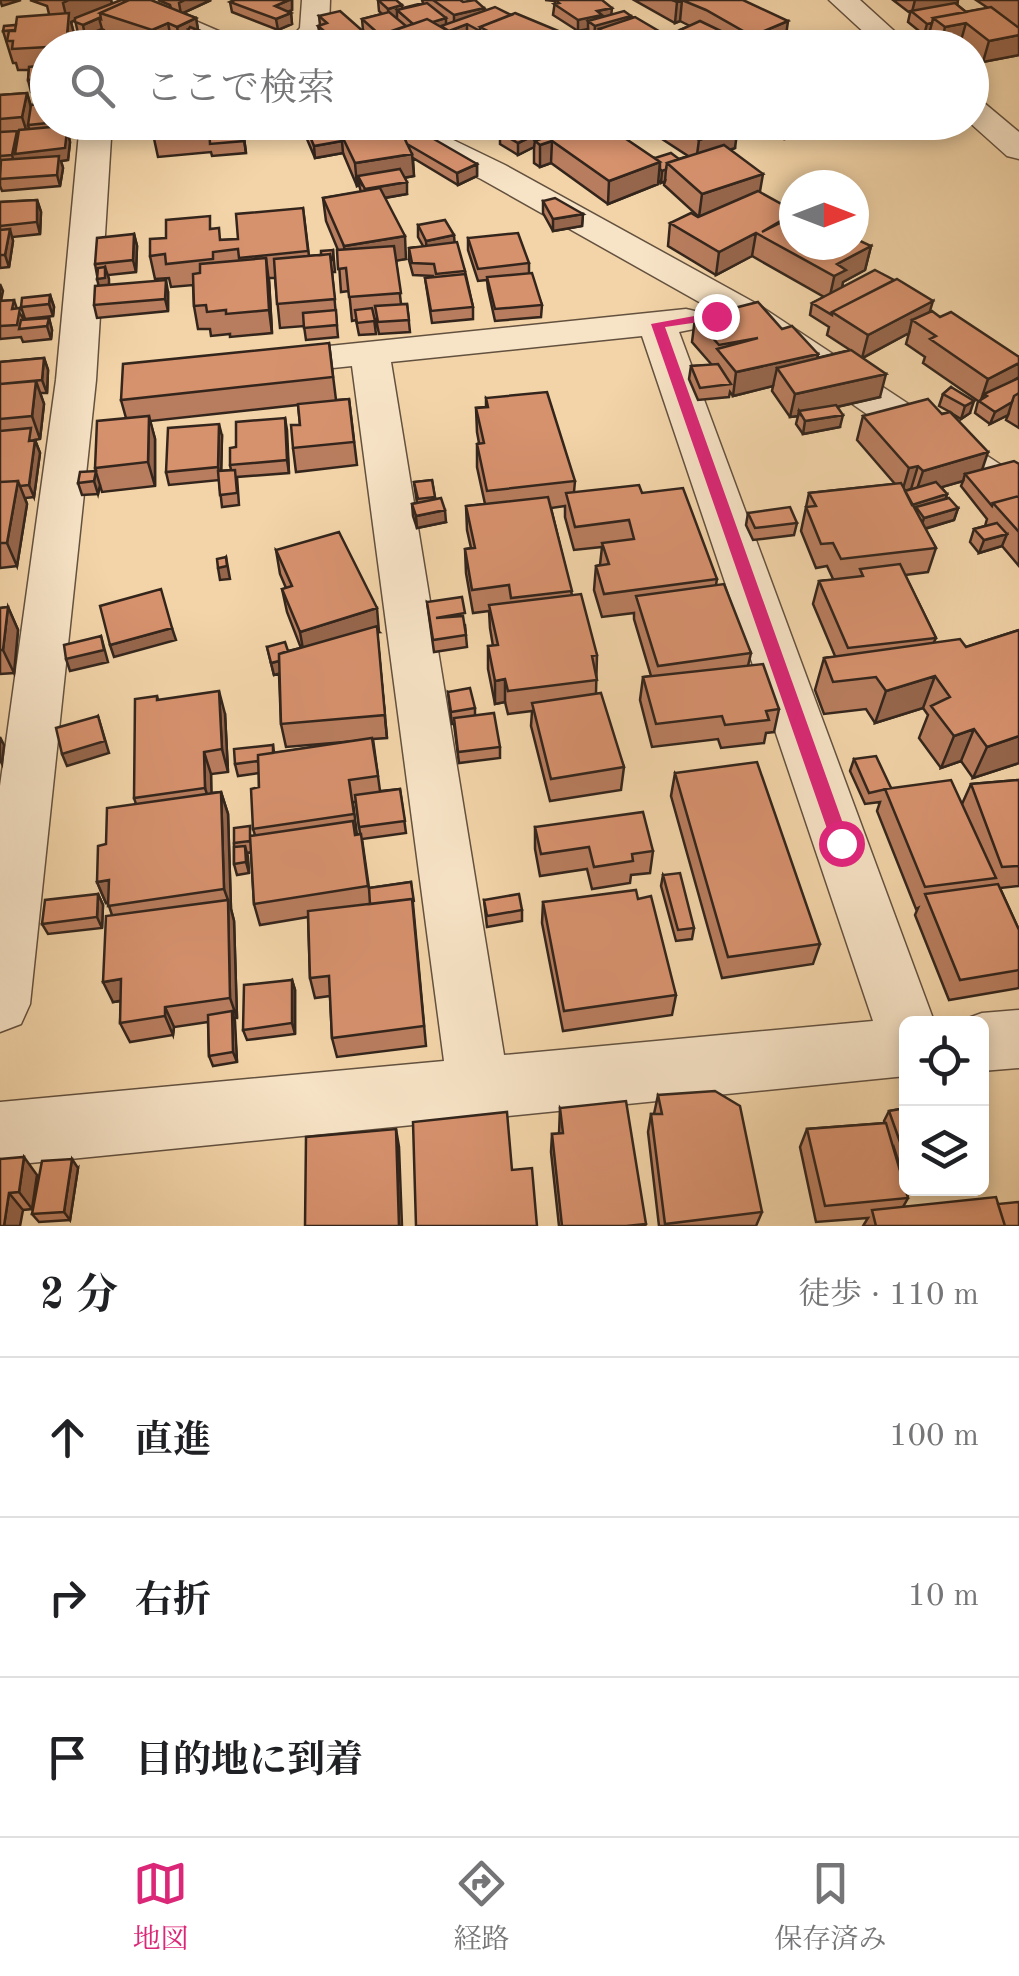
<!DOCTYPE html>
<html lang="ja">
<meta charset="utf-8">
<style>
body{margin:0;font-family:"Old Standard TT","Noto Serif JP",serif;background:#f6f6f6;color:#202124}
.controls{position:absolute;right:30px;bottom:30px;display:grid;overflow:hidden;border-radius:15px;box-shadow:0 5px 15px #0003}
.controls button{width:90px;height:90px;display:grid;place-items:center;padding:0;border:0;border-bottom:2px solid #e0e0e0;background:#fff;color:#202124;font:50px sans-serif}
.compass{position:absolute;left:779px;top:170px;width:90px;height:90px;border-radius:50%;background:#fff;box-shadow:0 5px 15px #0003;rotate:90deg}
.stop{position:absolute;width:30px;height:30px;margin:-22px;border:8px solid #db2777;border-radius:50%;background:#fff}
.stop.end{background:#db2777;border-color:#fff;box-shadow:0 2px 10px #0008}
.list{margin:0;padding:0;list-style:none}
h2{display:flex;justify-content:space-between;align-items:center;height:130px;margin:0;padding:0 40px;font-size:42px}
h2 small{font-size:32px;font-weight:400;color:#757577}
.list li{display:grid;grid-template-columns:65px 1fr auto;gap:30px;align-items:center;box-sizing:border-box;height:160px;padding:0 40px;border-top:2px solid #e0e0e0}
.list b{display:block;font-size:38px;white-space:nowrap}
.list em{font-size:32px;font-style:normal;color:#757577}
.icon{flex:none;width:55px;height:55px;fill:none;stroke:currentColor;stroke-width:2;stroke-linecap:round;stroke-linejoin:round}
.map{position:relative;flex:none;width:1019px;height:1226px;overflow:hidden}
.search{position:absolute;background:#fff;box-shadow:0 5px 15px #0003;left:30px;right:30px;top:30px;height:110px;display:flex;align-items:center;gap:25px;box-sizing:border-box;padding:0 35px;border-radius:55px;color:#757577;font-size:38px}
.sheet{height:610px;background:#fff}
nav{display:flex;justify-content:space-around;align-items:center;box-sizing:border-box;height:140px;border-top:2px solid #e0e0e0;background:#fff;font-size:28px;color:#757577}
nav a{display:grid;justify-items:center;gap:5px}
nav .on{color:#db2777}
.map>svg:first-child{display:block}
.lines{fill:none;stroke-linecap:round;stroke-linejoin:round}
.street-casing{stroke:#63513f;stroke-width:3}
.street{fill:#f7e3c6;fill-rule:evenodd}
.wall{fill:#b87d5e;stroke:#33251c;stroke-width:2.5;fill-rule:evenodd}
.shaded-wall{fill:#96664c;stroke:#33251c;stroke-width:2.5}
.building{fill:#d6916d;stroke:#33251c;stroke-width:2.5}
.route{fill:#db2777}
</style>
<div class="map">
<svg width="1019" height="1226" viewBox="0 0 1019 1226">
<rect width="100%" height="100%" fill="#f2d4a8"/>
<filter id="stains"><feTurbulence type="fractalNoise" baseFrequency=".002" numOctaves="4"/><feColorMatrix values="0 0 0 0 .2 0 0 0 0 .09 0 0 0 0 .02 0 0 0 .5 -.17"/></filter>
<radialGradient id="worn" r=".72"><stop offset=".6" stop-color="#630" stop-opacity="0"/><stop offset="1" stop-color="#630" stop-opacity=".3"/></radialGradient>
<g class="lines">
<defs>
<path id="street" d="M 109,0 L 147,0 L 244,42 L 248,48 L 208,48 L 113,6 Z
M 302,0 L 330,0 L 329,28 L 314,48 L 281,48 L 300,28 Z
M 829,0 L 860,0 L 913,48 L 881,48 Z
M 972,100 L 983,102 L 1019,132 L 1019,159 L 1007,156 L 969,122 Z
M 80,122 L 112,122 L 96,380 L 30,1004 L 21,1024 L 0,1032 L 0,786 L 56,380 Z
M 374,122 L 416,122 L 505,165 L 757,304 L 1019,477 L 1019,513 L 1004,509 L 731,320 L 481,179 L 379,129 Z
M 686,309 L 699,312 L 705,320 L 699,328 L 679,332 L 935,1024 L 906,1024 L 906,1076 L 489,1118 L 479,1122 L 473,1119 L 0,1166 L 0,1102 L 444,1061 L 352,366 L 266,375 L 252,372 L 246,363 L 252,354 ZM 642,336 L 873,1021 L 504,1055 L 391,362 Z
M 1019,1010 L 1019,1068 L 982,1071 L 982,1024 L 960,1021 L 982,1013 Z"/>
</defs>
<use href="#street" class="street-casing"/>
<use href="#street" class="street"/>
</g>
<path class="wall" d="M 30,0 L 111,0 L 112,4 L 171,8 L 170,5 L 158,0 L 211,0 L 183,13 L 196,18 L 198,30 L 222,40 L 200,47 L 198,46 L 198,48 L 168,48 L 168,46 L 166,48 L 89,48 L 87,35 L 101,47 L 134,44 L 105,34 L 104,30 L 102,29 L 85,36 L 78,33 L 75,20 L 71,22 L 74,34 L 73,48 L 48,48 L 48,90 L 31,92 L 28,80 L 29,70 L 18,70 L 16,63 L 13,63 L 3,31 L 16,25 L 49,14 L 47,6 Z
M 235,0 L 292,0 L 292,10 L 288,12 L 291,13 L 292,24 L 278,30 L 232,12 L 230,2 Z
M 378,0 L 403,8 L 423,3 L 422,0 L 460,0 L 463,2 L 484,8 L 484,11 L 511,15 L 573,37 L 573,48 L 481,48 L 480,43 L 467,36 L 456,40 L 456,48 L 328,48 L 322,43 L 318,26 L 320,25 L 319,16 L 372,38 L 363,30 L 362,19 L 382,14 L 379,11 Z
M 545,0 L 602,0 L 611,15 L 631,19 L 673,48 L 628,48 L 625,46 L 611,48 L 599,40 L 599,35 L 594,37 L 588,32 L 588,29 L 578,31 L 553,15 L 555,1 Z
M 634,0 L 743,0 L 785,43 L 773,48 L 732,48 L 722,42 L 711,48 L 692,48 L 679,41 L 680,30 L 690,26 L 680,21 L 675,23 Z
M 893,0 L 958,0 L 957,5 L 966,12 L 988,8 L 976,0 L 1019,0 L 1019,55 L 983,62 L 972,53 L 972,48 L 964,48 L 960,44 L 939,48 L 928,39 L 929,34 L 924,35 L 908,22 L 910,13 Z
M 27,93 L 31,106 L 48,122 L 75,122 L 74,133 L 68,133 L 70,142 L 68,160 L 61,161 L 63,168 L 60,186 L 2,191 L 0,186 L 0,95 Z
M 219,122 L 362,122 L 365,130 L 405,139 L 477,164 L 477,176 L 458,185 L 413,158 L 414,176 L 404,178 L 407,194 L 385,198 L 406,259 L 396,260 L 401,304 L 407,304 L 410,332 L 379,334 L 376,319 L 374,319 L 376,334 L 359,335 L 356,320 L 352,321 L 349,291 L 341,292 L 338,250 L 326,221 L 323,198 L 361,192 L 359,185 L 357,186 L 343,153 L 315,158 L 304,132 L 303,124 L 284,129 L 285,134 L 244,138 L 246,153 L 212,156 L 211,152 L 158,157 L 153,134 Z
M 448,122 L 565,122 L 564,130 L 655,158 L 679,159 L 688,156 L 645,128 L 646,122 L 733,122 L 735,148 L 730,150 L 760,192 L 794,245 L 871,246 L 865,270 L 843,282 L 842,287 L 929,312 L 1019,357 L 1019,428 L 1006,420 L 1008,415 L 990,424 L 975,413 L 978,401 L 923,363 L 925,357 L 906,344 L 909,333 L 863,358 L 880,397 L 837,407 L 840,427 L 803,434 L 796,424 L 798,416 L 790,417 L 772,391 L 773,386 L 733,396 L 730,392 L 729,397 L 698,400 L 689,379 L 691,366 L 712,365 L 692,342 L 695,318 L 782,329 L 818,354 L 817,358 L 850,350 L 827,335 L 829,327 L 810,315 L 812,303 L 824,297 L 752,256 L 716,275 L 668,246 L 670,223 L 698,216 L 664,185 L 665,181 L 661,183 L 659,181 L 658,184 L 608,204 L 551,163 L 540,167 L 534,163 L 534,147 L 518,155 L 500,144 L 500,136 L 478,126 L 478,123 L 463,130 Z
M 767,122 L 816,122 L 814,133 L 785,139 Z
M 37,200 L 41,212 L 40,234 L 12,237 L 13,241 L 9,267 L 0,268 L 0,202 Z
M 543,201 L 583,214 L 582,226 L 553,231 L 543,213 Z
M 303,208 L 309,256 L 321,255 L 333,250 L 335,272 L 332,272 L 338,337 L 306,340 L 304,326 L 280,328 L 275,278 L 269,278 L 272,333 L 230,337 L 230,334 L 211,336 L 210,329 L 198,329 L 194,306 L 193,285 L 171,287 L 169,278 L 155,279 L 150,256 L 166,238 L 212,229 L 221,240 L 238,239 Z
M 418,225 L 454,243 L 465,271 L 473,307 L 473,319 L 432,323 L 425,278 L 434,276 L 413,275 L 409,260 L 409,248 L 423,246 L 418,237 Z
M 134,234 L 137,246 L 136,272 L 108,275 L 109,285 L 168,292 L 168,311 L 97,318 L 94,305 L 99,286 L 95,264 Z
M 468,238 L 529,263 L 529,273 L 542,305 L 541,317 L 495,321 L 488,289 L 487,280 L 478,281 L 468,250 Z
M 0,284 L 3,291 L 1,301 L 14,300 L 17,309 L 24,320 L 49,318 L 52,330 L 51,339 L 23,342 L 21,337 L 0,339 Z
M 50,295 L 54,307 L 53,316 L 25,319 L 21,307 Z
M 329,343 L 336,400 L 349,399 L 357,465 L 296,472 L 293,448 L 300,425 L 298,405 L 150,421 L 155,439 L 155,486 L 102,492 L 100,485 L 98,494 L 82,495 L 78,483 L 96,471 L 95,468 L 126,418 L 121,400 Z
M 44,358 L 48,370 L 47,393 L 40,393 L 44,404 L 40,439 L 35,440 L 40,453 L 34,497 L 25,498 L 27,504 L 17,566 L 0,568 L 0,362 Z
M 951,387 L 970,413 L 961,419 L 951,413 L 982,470 L 1019,464 L 1019,566 L 1002,546 L 979,553 L 970,542 L 974,529 L 985,526 L 987,519 L 961,486 L 963,481 L 941,487 L 947,494 L 946,499 L 958,508 L 954,520 L 925,529 L 936,548 L 928,572 L 905,575 L 936,638 L 934,642 L 966,647 L 1019,630 L 1019,763 L 973,778 L 961,761 L 941,768 L 919,738 L 928,715 L 923,708 L 875,723 L 866,709 L 824,714 L 815,690 L 824,658 L 835,656 L 813,604 L 819,581 L 833,579 L 827,566 L 816,568 L 801,531 L 809,493 L 895,484 L 857,440 L 863,416 L 942,414 L 950,412 L 939,406 L 943,394 Z
M 486,398 L 575,481 L 574,492 L 642,493 L 717,579 L 716,585 L 751,653 L 748,666 L 779,709 L 774,732 L 766,733 L 764,743 L 721,748 L 718,739 L 652,747 L 640,700 L 643,677 L 651,676 L 634,619 L 634,613 L 602,617 L 594,590 L 596,566 L 600,565 L 602,547 L 574,550 L 565,517 L 565,506 L 551,508 L 572,595 L 597,655 L 596,693 L 624,767 L 621,790 L 550,801 L 531,726 L 532,711 L 508,714 L 505,702 L 495,704 L 488,669 L 488,646 L 493,646 L 490,628 L 489,611 L 473,613 L 466,573 L 465,549 L 471,548 L 467,530 L 466,506 L 485,504 L 477,467 L 477,444 L 479,443 L 477,432 L 476,408 L 486,407 Z
M 285,418 L 289,473 L 237,477 L 239,505 L 222,507 L 219,480 L 169,485 L 166,472 L 222,436 L 221,471 L 231,470 L 230,465 L 236,447 Z
M 432,480 L 435,499 L 446,522 L 417,528 L 413,516 L 412,504 L 417,503 L 414,482 Z
M 748,513 L 797,523 L 794,535 L 753,540 L 746,525 Z
M 276,550 L 379,632 L 377,632 L 387,738 L 373,739 L 380,791 L 400,789 L 406,833 L 362,839 L 369,888 L 411,882 L 426,1046 L 337,1057 L 332,1038 L 330,996 L 315,998 L 310,978 L 308,917 L 260,925 L 254,904 L 251,852 L 247,853 L 249,873 L 237,875 L 234,864 L 234,843 L 255,835 L 253,829 L 259,787 L 259,773 L 238,776 L 235,764 L 273,745 L 274,753 L 356,741 L 286,747 L 281,724 L 279,674 L 274,675 L 267,647 L 288,651 L 301,648 L 287,612 L 282,589 L 286,588 L 280,574 ZM 353,802 L 356,802 L 360,834 L 357,835 Z
M 427,602 L 465,625 L 467,647 L 434,652 Z
M 8,607 L 18,630 L 14,673 L 0,674 L 0,608 Z
M 448,692 L 475,708 L 475,716 L 500,747 L 500,758 L 459,763 L 454,724 L 452,724 Z
M 157,696 L 158,700 L 225,714 L 228,772 L 211,774 L 211,793 L 221,792 L 228,814 L 231,909 L 234,921 L 237,1018 L 234,1018 L 237,1062 L 213,1066 L 209,1056 L 208,1022 L 174,1027 L 173,1035 L 130,1042 L 120,1023 L 121,1001 L 113,1002 L 112,915 L 108,903 L 106,903 L 97,882 L 106,844 L 136,804 L 134,798 Z
M 854,759 L 891,788 L 962,804 L 971,784 L 1019,780 L 1019,886 L 1000,888 L 1019,930 L 1019,988 L 949,1000 L 915,915 L 918,908 L 916,909 L 877,811 L 880,802 L 865,804 L 850,771 Z
M 675,773 L 820,944 L 813,964 L 722,978 L 671,796 Z
M 535,827 L 653,851 L 650,873 L 631,875 L 630,883 L 592,889 L 587,869 L 540,876 L 535,849 Z
M 663,875 L 694,928 L 692,939 L 676,941 L 661,886 Z
M 98,894 L 103,905 L 102,928 L 48,934 L 42,924 Z
M 638,899 L 676,995 L 672,1015 L 563,1031 L 542,923 L 543,902 Z
M 484,900 L 522,910 L 522,921 L 487,927 Z
M 292,980 L 295,990 L 295,1034 L 247,1040 L 243,1030 Z
M 658,1095 L 762,1212 L 756,1226 L 659,1226 L 648,1132 L 651,1114 L 654,1114 Z
M 560,1108 L 646,1224 L 645,1226 L 559,1226 L 551,1152 L 552,1134 L 559,1134 Z
M 906,1108 L 906,1171 L 902,1172 L 893,1145 L 908,1198 L 903,1207 L 998,1204 L 1019,1226 L 863,1226 L 868,1218 L 816,1222 L 800,1147 L 807,1129 L 885,1123 L 884,1121 L 889,1111 Z
M 0,1159 L 37,1175 L 32,1209 L 23,1210 L 0,1226 Z
M 78,1168 L 70,1220 L 39,1222 L 32,1214 Z"/>
<path class="shaded-wall" d="M 0,0 L 21,0 L 2,6 Z
M 69,0 L 111,0 L 112,4 L 71,22 L 74,34 L 73,48 L 66,48 L 68,24 L 63,3 Z
M 185,0 L 211,0 L 181,14 L 179,3 Z
M 289,0 L 292,0 L 292,10 L 277,17 L 275,6 Z
M 682,0 L 680,21 L 675,23 L 677,2 Z
M 915,0 L 958,0 L 956,10 L 912,12 Z
M 402,5 L 403,15 L 397,10 L 397,18 L 389,20 L 388,9 Z
M 484,8 L 484,19 L 454,26 L 454,15 Z
M 612,8 L 611,18 L 631,16 L 630,27 L 599,29 L 599,35 L 594,37 L 595,26 L 588,21 L 588,29 L 578,31 L 578,20 L 597,11 Z
M 291,13 L 292,24 L 278,30 L 276,19 Z
M 99,18 L 102,29 L 85,36 L 83,25 Z
M 196,18 L 199,36 L 188,30 L 190,42 L 181,48 L 177,27 Z
M 446,18 L 446,29 L 416,26 Z
M 788,21 L 785,43 L 773,48 L 751,48 L 752,36 Z
M 168,23 L 172,44 L 166,48 L 155,48 L 152,30 Z
M 932,23 L 929,34 L 924,35 L 927,24 Z
M 966,23 L 960,44 L 940,48 L 945,27 Z
M 467,24 L 467,36 L 456,40 L 456,48 L 419,48 L 444,33 Z
M 723,32 L 722,43 L 711,48 L 702,48 L 702,41 Z
M 99,34 L 102,48 L 89,48 L 88,44 Z
M 626,35 L 625,46 L 615,48 L 615,39 Z
M 1019,35 L 1019,55 L 983,62 L 989,41 Z
M 573,37 L 573,48 L 548,48 Z
M 674,40 L 673,48 L 653,48 Z
M 27,93 L 33,115 L 28,125 L 30,132 L 29,139 L 22,117 Z
M 232,122 L 303,122 L 303,124 L 284,129 L 285,134 L 244,138 L 246,153 L 244,139 L 235,139 Z
M 463,122 L 478,122 L 478,123 L 463,130 Z
M 562,122 L 565,122 L 564,133 L 535,141 L 534,147 L 518,155 L 518,143 Z
M 811,122 L 816,122 L 814,133 L 785,139 L 787,128 Z
M 738,126 L 735,148 L 696,162 L 699,140 Z
M 17,131 L 20,143 L 67,131 L 70,142 L 68,160 L 61,161 L 63,168 L 60,186 L 57,175 L 15,166 L 12,155 Z
M 342,141 L 343,153 L 315,158 L 314,146 Z
M 552,141 L 551,163 L 540,167 L 540,145 Z
M 412,154 L 414,176 L 362,185 L 358,176 L 359,185 L 357,186 L 355,163 Z
M 660,162 L 658,184 L 608,204 L 609,181 Z
M 477,164 L 477,176 L 458,185 L 457,173 Z
M 666,169 L 665,181 L 661,183 L 662,171 Z
M 763,174 L 759,197 L 699,217 L 702,194 Z
M 407,182 L 407,194 L 366,201 L 365,189 Z
M 37,200 L 41,212 L 40,234 L 37,222 Z
M 583,214 L 582,226 L 553,231 L 553,219 Z
M 10,229 L 13,241 L 9,267 L 5,255 Z
M 756,233 L 752,256 L 716,275 L 719,252 Z
M 134,234 L 137,246 L 136,272 L 133,260 Z
M 454,235 L 455,247 L 427,253 L 426,241 Z
M 405,236 L 406,259 L 347,270 L 344,246 Z
M 871,246 L 865,270 L 843,282 L 841,293 L 829,300 L 837,264 Z
M 266,258 L 269,282 L 272,333 L 269,310 Z
M 105,267 L 109,279 L 109,290 L 100,291 L 97,279 Z
M 166,280 L 168,292 L 168,311 L 165,299 Z
M 50,295 L 54,307 L 53,316 L 49,304 Z
M 933,301 L 926,324 L 912,320 L 909,333 L 862,358 L 868,335 Z
M 49,318 L 52,330 L 51,339 L 47,326 Z
M 818,354 L 813,377 L 777,368 L 773,386 L 733,396 L 736,372 Z
M 44,358 L 48,370 L 47,393 L 42,380 Z
M 1019,363 L 1019,377 L 987,396 L 984,394 L 980,403 L 988,379 Z
M 886,374 L 880,397 L 801,415 L 799,411 L 798,416 L 790,417 L 795,394 Z
M 36,381 L 44,404 L 40,439 L 32,416 Z
M 974,401 L 970,413 L 961,419 L 965,406 Z
M 1012,402 L 1008,415 L 990,424 L 995,412 Z
M 843,415 L 840,427 L 803,434 L 805,421 Z
M 149,416 L 155,439 L 155,486 L 148,462 Z
M 285,418 L 287,430 L 289,473 L 287,460 Z
M 219,424 L 222,436 L 221,480 L 218,467 Z
M 35,440 L 40,453 L 34,497 L 29,485 Z
M 988,452 L 980,476 L 965,474 L 963,481 L 915,495 L 923,471 Z
M 918,466 L 911,489 L 902,492 L 909,468 Z
M 96,472 L 100,485 L 98,494 L 94,481 Z
M 18,481 L 27,504 L 17,566 L 7,543 Z
M 947,494 L 943,507 L 916,507 L 913,516 L 910,505 Z
M 958,508 L 954,520 L 920,530 L 924,518 Z
M 445,510 L 446,522 L 417,528 L 416,516 Z
M 1007,534 L 1002,546 L 979,553 L 984,540 Z
M 226,557 L 230,579 L 220,580 L 218,568 Z
M 8,607 L 18,630 L 14,673 L 3,650 Z
M 377,608 L 379,632 L 377,632 L 387,738 L 377,632 L 304,655 L 300,632 Z
M 172,628 L 176,640 L 114,657 L 110,645 Z
M 101,636 L 108,662 L 70,671 L 66,659 Z
M 291,658 L 293,670 L 274,675 L 271,663 Z
M 935,676 L 923,708 L 875,723 L 886,691 Z
M 505,679 L 505,702 L 495,704 L 495,681 Z
M 219,691 L 225,714 L 228,772 L 222,749 Z
M 98,716 L 109,753 L 67,766 L 62,754 Z
M 974,729 L 961,761 L 941,768 L 954,736 Z
M 1019,736 L 1019,763 L 973,778 L 987,747 Z
M 0,737 L 4,745 L 2,764 L 0,760 Z
M 204,752 L 211,774 L 212,810 L 205,788 Z
M 221,792 L 228,814 L 231,909 L 234,921 L 237,1018 L 230,998 L 228,900 L 224,889 Z
M 245,846 L 248,857 L 249,873 L 246,862 Z
M 109,880 L 118,901 L 106,903 L 97,882 Z
M 98,894 L 103,905 L 102,928 L 97,917 Z
M 121,979 L 131,999 L 113,1002 L 103,982 Z
M 292,980 L 295,990 L 295,1034 L 292,1023 Z
M 165,1007 L 174,1027 L 173,1035 L 165,1016 Z
M 232,1011 L 235,1021 L 237,1062 L 233,1052 Z
M 396,1129 L 399,1147 L 402,1226 L 399,1226 Z
M 24,1157 L 37,1175 L 32,1209 L 19,1192 Z
M 72,1159 L 78,1168 L 70,1220 L 64,1212 Z
M 9,1193 L 23,1210 L 20,1226 L 4,1226 Z"/>
<path class="building" d="M 121,0 L 129,0 L 100,13 L 101,19 L 99,18 L 83,25 L 75,22 L 75,18 Z
M 129,0 L 151,0 L 196,18 L 177,27 L 168,23 L 152,30 L 100,13 Z
M 235,0 L 289,0 L 275,6 L 291,13 L 276,19 L 230,2 Z
M 378,0 L 396,0 L 402,5 L 388,9 Z
M 433,0 L 460,0 L 463,2 L 475,0 L 484,8 L 454,15 Z
M 555,0 L 602,0 L 612,8 L 597,11 L 602,15 L 578,20 L 554,4 L 559,3 Z
M 672,0 L 743,0 L 788,21 L 752,36 L 706,10 L 682,0 L 677,2 Z
M 427,3 L 446,18 L 433,22 L 427,19 L 413,24 L 397,10 Z
M 955,3 L 966,12 L 933,18 L 932,23 L 927,24 L 911,11 Z
M 495,7 L 511,15 L 480,27 L 480,31 L 467,24 L 449,31 L 441,26 Z
M 991,7 L 1019,28 L 1019,35 L 989,41 L 966,23 L 945,27 L 933,18 Z
M 340,11 L 373,40 L 373,45 L 362,48 L 342,48 L 320,32 L 324,31 L 318,26 L 327,23 L 319,16 Z
M 624,11 L 631,16 L 595,26 L 588,21 Z
M 389,12 L 406,26 L 380,35 L 362,19 Z
M 69,13 L 66,46 L 12,49 L 13,41 L 7,41 L 9,31 L 15,31 L 17,17 Z
M 515,13 L 573,37 L 548,48 L 521,48 L 480,27 Z
M 635,17 L 674,40 L 653,48 L 647,48 L 626,35 L 615,39 L 599,29 Z
M 427,19 L 455,35 L 419,48 L 388,48 L 372,38 Z
M 700,21 L 723,32 L 702,41 L 680,30 Z
M 16,25 L 15,30 L 3,31 L 4,26 Z
M 190,27 L 222,40 L 224,48 L 200,48 L 200,36 L 188,30 Z
M 99,34 L 99,43 L 88,44 L 87,35 Z
M 197,38 L 197,48 L 168,48 L 168,40 Z
M 165,41 L 164,48 L 98,48 L 99,47 Z
M 48,65 L 48,78 L 28,80 L 29,67 Z
M 27,93 L 22,117 L 0,119 L 0,95 Z
M 48,103 L 48,122 L 58,122 L 28,125 L 31,105 Z
M 153,122 L 207,122 L 208,130 L 153,134 Z
M 232,122 L 233,128 L 243,127 L 244,141 L 210,144 L 209,123 Z
M 304,122 L 362,122 L 365,130 L 341,134 L 342,141 L 314,146 Z
M 495,122 L 517,122 L 506,128 Z
M 523,122 L 562,122 L 518,143 L 499,132 Z
M 587,122 L 601,122 L 660,162 L 609,181 L 552,141 L 540,145 L 535,141 Z
M 672,122 L 733,122 L 738,126 L 699,140 Z
M 781,122 L 811,122 L 787,128 Z
M 398,125 L 412,154 L 355,163 L 341,134 Z
M 62,126 L 61,131 L 67,131 L 65,148 L 15,154 L 19,130 Z
M 17,131 L 12,155 L 0,156 L 0,132 Z
M 420,131 L 477,164 L 457,173 L 407,144 L 405,139 Z
M 724,145 L 763,174 L 702,194 L 667,163 Z
M 671,153 L 679,159 L 667,163 L 666,169 L 662,171 L 660,169 L 660,162 L 655,158 Z
M 59,156 L 57,175 L 0,179 L 1,160 Z
M 400,169 L 407,182 L 365,189 L 358,176 Z
M 380,188 L 405,236 L 344,246 L 323,198 Z
M 758,191 L 794,211 L 794,213 L 762,232 L 794,216 L 794,245 L 854,245 L 854,238 L 871,246 L 837,264 L 846,270 L 834,276 L 756,233 L 719,252 L 670,223 L 691,213 L 698,217 Z
M 555,198 L 583,214 L 553,219 L 543,201 Z
M 37,200 L 37,222 L 0,226 L 0,202 Z
M 303,208 L 308,251 L 239,258 L 238,249 L 213,252 L 213,259 L 166,264 L 165,254 L 150,256 L 150,239 L 166,238 L 166,220 L 210,216 L 210,229 L 219,228 L 220,240 L 238,239 L 236,214 Z
M 445,220 L 454,235 L 426,241 L 418,225 Z
M 10,229 L 5,255 L 0,255 L 0,230 Z
M 518,233 L 529,263 L 478,269 L 468,238 Z
M 134,234 L 133,260 L 95,264 L 97,238 Z
M 457,242 L 465,271 L 436,274 L 434,264 L 412,263 L 409,248 Z
M 394,246 L 401,293 L 349,297 L 346,268 L 338,269 L 337,250 Z
M 333,250 L 333,260 L 331,260 L 330,254 L 321,255 L 321,251 Z
M 330,254 L 335,299 L 277,304 L 274,259 Z
M 266,258 L 269,310 L 226,314 L 226,310 L 207,312 L 206,305 L 194,306 L 193,274 L 200,273 L 200,264 Z
M 105,267 L 105,278 L 97,279 L 98,268 Z
M 875,270 L 894,280 L 832,312 L 832,315 L 812,303 Z
M 532,273 L 542,305 L 495,309 L 487,277 Z
M 465,274 L 473,307 L 431,311 L 425,278 Z
M 897,279 L 933,301 L 868,335 L 832,312 Z
M 166,280 L 165,299 L 94,305 L 95,286 Z
M 50,295 L 49,304 L 21,307 L 22,298 Z
M 14,300 L 12,309 L 20,308 L 17,325 L 0,326 L 0,301 Z
M 758,302 L 782,329 L 792,326 L 818,354 L 736,372 L 717,349 L 758,338 L 719,345 L 695,318 Z
M 407,304 L 409,320 L 378,322 L 375,306 Z
M 372,308 L 375,321 L 357,323 L 355,310 Z
M 336,310 L 337,325 L 304,328 L 303,313 Z
M 932,311 L 940,317 L 951,312 L 1019,357 L 1019,363 L 988,379 L 930,339 L 936,336 L 912,320 Z
M 49,318 L 47,326 L 19,329 L 21,320 Z
M 329,343 L 333,377 L 121,400 L 123,364 Z
M 851,350 L 886,374 L 795,394 L 777,368 Z
M 44,358 L 42,380 L 0,384 L 0,362 Z
M 718,364 L 731,384 L 700,388 L 691,366 Z
M 1019,378 L 1019,393 L 1014,396 L 1012,402 L 995,412 L 979,401 L 987,396 L 984,394 Z
M 36,381 L 32,416 L 0,419 L 0,384 Z
M 951,387 L 974,401 L 965,406 L 943,394 Z
M 547,392 L 575,481 L 487,491 L 477,444 L 484,443 L 476,408 L 488,407 L 486,398 Z
M 349,399 L 354,442 L 293,448 L 291,425 L 300,425 L 298,404 Z
M 928,399 L 942,414 L 950,412 L 988,452 L 923,471 L 918,466 L 909,468 L 863,416 Z
M 836,405 L 843,415 L 805,421 L 799,411 Z
M 149,416 L 148,462 L 95,468 L 97,421 Z
M 285,418 L 287,460 L 230,465 L 230,448 L 236,447 L 236,422 Z
M 219,424 L 218,467 L 166,472 L 168,428 Z
M 31,428 L 29,441 L 35,440 L 29,485 L 20,486 L 18,481 L 0,482 L 0,431 Z
M 1014,461 L 1019,464 L 1019,496 L 993,503 L 992,506 L 965,474 Z
M 235,470 L 237,493 L 220,495 L 218,471 Z
M 96,471 L 94,481 L 78,483 L 80,472 Z
M 432,480 L 435,497 L 418,499 L 414,482 Z
M 18,481 L 7,543 L 0,543 L 0,482 Z
M 936,482 L 947,494 L 912,505 L 905,491 Z
M 901,483 L 936,548 L 841,559 L 833,543 L 821,544 L 806,507 L 816,506 L 809,493 Z
M 639,485 L 642,493 L 683,488 L 717,579 L 604,594 L 596,566 L 609,564 L 602,543 L 634,539 L 629,520 L 575,527 L 566,493 Z
M 1019,496 L 1019,532 L 993,503 Z
M 548,497 L 572,591 L 511,598 L 509,585 L 472,590 L 465,549 L 475,548 L 466,506 Z
M 441,498 L 445,510 L 416,516 L 412,504 Z
M 949,498 L 958,508 L 924,518 L 916,507 Z
M 790,507 L 797,523 L 755,528 L 748,513 Z
M 997,523 L 1007,534 L 984,540 L 974,529 Z
M 339,532 L 377,608 L 300,632 L 282,589 L 292,586 L 276,550 Z
M 226,557 L 227,566 L 218,568 L 217,559 Z
M 900,564 L 936,638 L 848,648 L 819,581 L 863,576 L 860,569 Z
M 724,584 L 751,653 L 658,666 L 636,596 Z
M 161,589 L 172,628 L 110,645 L 100,606 Z
M 581,594 L 597,655 L 592,656 L 597,680 L 508,691 L 505,679 L 495,681 L 488,646 L 498,645 L 489,605 Z
M 462,597 L 465,613 L 436,618 L 463,616 L 466,635 L 433,640 L 427,602 Z
M 8,607 L 3,650 L 0,650 L 0,608 Z
M 377,626 L 385,715 L 281,724 L 279,654 Z
M 1019,630 L 1019,736 L 987,747 L 974,729 L 954,736 L 931,706 L 950,697 L 935,676 L 886,691 L 876,677 L 833,682 L 824,658 L 960,639 L 966,647 Z
M 101,636 L 104,650 L 66,659 L 64,645 Z
M 285,642 L 288,651 L 279,654 L 279,661 L 271,663 L 267,647 Z
M 763,664 L 779,709 L 766,711 L 769,720 L 725,725 L 722,716 L 656,724 L 643,677 Z
M 470,688 L 475,708 L 451,712 L 448,692 Z
M 219,691 L 222,749 L 204,752 L 205,788 L 134,798 L 135,699 L 157,696 L 157,700 Z
M 601,693 L 624,767 L 551,779 L 532,703 Z
M 494,713 L 500,747 L 458,752 L 454,718 Z
M 98,716 L 105,741 L 62,754 L 56,728 Z
M 372,738 L 378,776 L 349,780 L 354,814 L 253,829 L 251,789 L 259,787 L 258,755 Z
M 273,745 L 273,753 L 258,755 L 258,761 L 235,764 L 234,749 Z
M 876,756 L 891,788 L 869,793 L 854,759 Z
M 757,762 L 820,944 L 728,957 L 675,773 Z
M 951,780 L 996,878 L 925,887 L 885,789 Z
M 1019,780 L 1019,866 L 1002,867 L 971,784 Z
M 400,789 L 405,821 L 359,827 L 355,795 Z
M 221,792 L 224,889 L 108,906 L 109,880 L 97,882 L 98,846 L 106,844 L 107,808 Z
M 643,812 L 653,851 L 632,854 L 633,861 L 594,867 L 589,847 L 541,854 L 535,827 Z
M 353,821 L 355,835 L 361,834 L 368,886 L 254,904 L 250,836 Z
M 250,826 L 250,841 L 234,843 L 234,828 Z
M 245,846 L 246,862 L 234,864 L 234,847 Z
M 680,873 L 694,928 L 678,930 L 663,875 Z
M 411,882 L 414,902 L 412,899 L 370,904 L 369,888 Z
M 998,884 L 1019,930 L 1019,970 L 960,980 L 925,894 Z
M 636,890 L 638,899 L 651,896 L 676,995 L 564,1011 L 543,902 Z
M 98,894 L 97,917 L 42,924 L 45,900 Z
M 519,894 L 522,910 L 487,916 L 484,900 Z
M 412,899 L 424,1026 L 332,1038 L 329,976 L 310,978 L 308,911 Z
M 228,900 L 230,998 L 165,1007 L 165,1016 L 120,1023 L 121,979 L 103,982 L 106,916 Z
M 292,980 L 292,1023 L 243,1030 L 244,985 Z
M 232,1011 L 233,1052 L 209,1056 L 208,1015 Z
M 715,1091 L 740,1106 L 762,1212 L 665,1224 L 651,1114 L 662,1114 L 658,1095 Z
M 626,1101 L 646,1224 L 626,1226 L 562,1226 L 552,1134 L 563,1133 L 560,1108 Z
M 906,1108 L 906,1159 L 889,1111 Z
M 507,1112 L 512,1170 L 532,1168 L 537,1226 L 416,1226 L 413,1122 Z
M 886,1123 L 908,1198 L 825,1206 L 807,1129 Z
M 396,1129 L 399,1226 L 305,1226 L 306,1137 Z
M 24,1157 L 19,1192 L 9,1193 L 4,1226 L 0,1226 L 0,1159 Z
M 72,1159 L 64,1212 L 32,1214 L 42,1161 Z
M 996,1197 L 1005,1226 L 876,1226 L 872,1210 Z
M 1019,1202 L 1019,1226 L 1005,1226 L 998,1204 Z"/>
<path class="route" d="M 716,312 L 720,313 L 720,319 L 665,327 L 850,843 L 841,851 L 832,843 L 651,324 Z"/>
<rect width="100%" height="100%" filter="url(#stains)"/>
<rect width="100%" height="100%" fill="url(#worn)"/>
</svg>
<div class="controls">
<button><svg class="icon" aria-label="locate" viewBox="0 0 24 24"><circle cx="12" cy="12" r="6"/><path d="M12 2v4M12 18v4M2 12h4M18 12h4"/></svg></button>
<button><svg class="icon" aria-label="layers" viewBox="0 0 24 24"><path d="M12 4l9 5-9 5-9-5zM3 14l9 5 9-5"/></svg></button>
</div>
<svg class="compass" viewBox="-18 -18 36 36"><path d="M0-13l5 13h-10z" fill="#e53935"/><path d="M0 13l5-13h-10z" fill="#757577"/></svg>
<div class="stop" style="left:841px;top:843px"></div>
<div class="stop end" style="left:716px;top:316px"></div>
<div class="search"><svg class="icon" aria-label="search" viewBox="0 0 24 24"><circle cx="10" cy="10" r="6"/><path d="M15 15l6 6"/></svg>ここで検索</div>
</div>
<section class="sheet">
<h2>2 分<small>徒歩 · 110 m</small></h2>
<ul class="list">
<li><svg class="icon" aria-label="ahead" viewBox="0 0 24 24"><path d="M12 20V5M6 11l6-6 6 6"/></svg><div><b>直進</b></div><em>100 m</em></li>
<li><svg class="icon" aria-label="right" viewBox="0 0 24 24"><path d="M7 20v-9h11M14 6l5 5-5 5"/></svg><div><b>右折</b></div><em>10 m</em></li>
<li><svg class="icon" aria-label="arrive" viewBox="0 0 24 24"><path d="M6 21V4h12l-3 4 3 4H6"/></svg><div><b>目的地に到着</b></div></li>
</ul>
</section>
<nav>
<a class="on"><svg class="icon" aria-label="map" viewBox="0 0 24 24"><path d="M3 6l6-2 6 2 6-2v14l-6 2-6-2-6 2zM9 4v14M15 6v14"/></svg>地図</a>
<a><svg class="icon" aria-label="directions" viewBox="0 0 24 24"><path d="M12 3l9 9-9 9-9-9zM9 14v-3h6M13 9l2 2-2 2"/></svg>経路</a>
<a><svg class="icon" aria-label="saved" viewBox="0 0 24 24"><path d="M7 4h10v16l-5-4-5 4z"/></svg>保存済み</a>
</nav>
